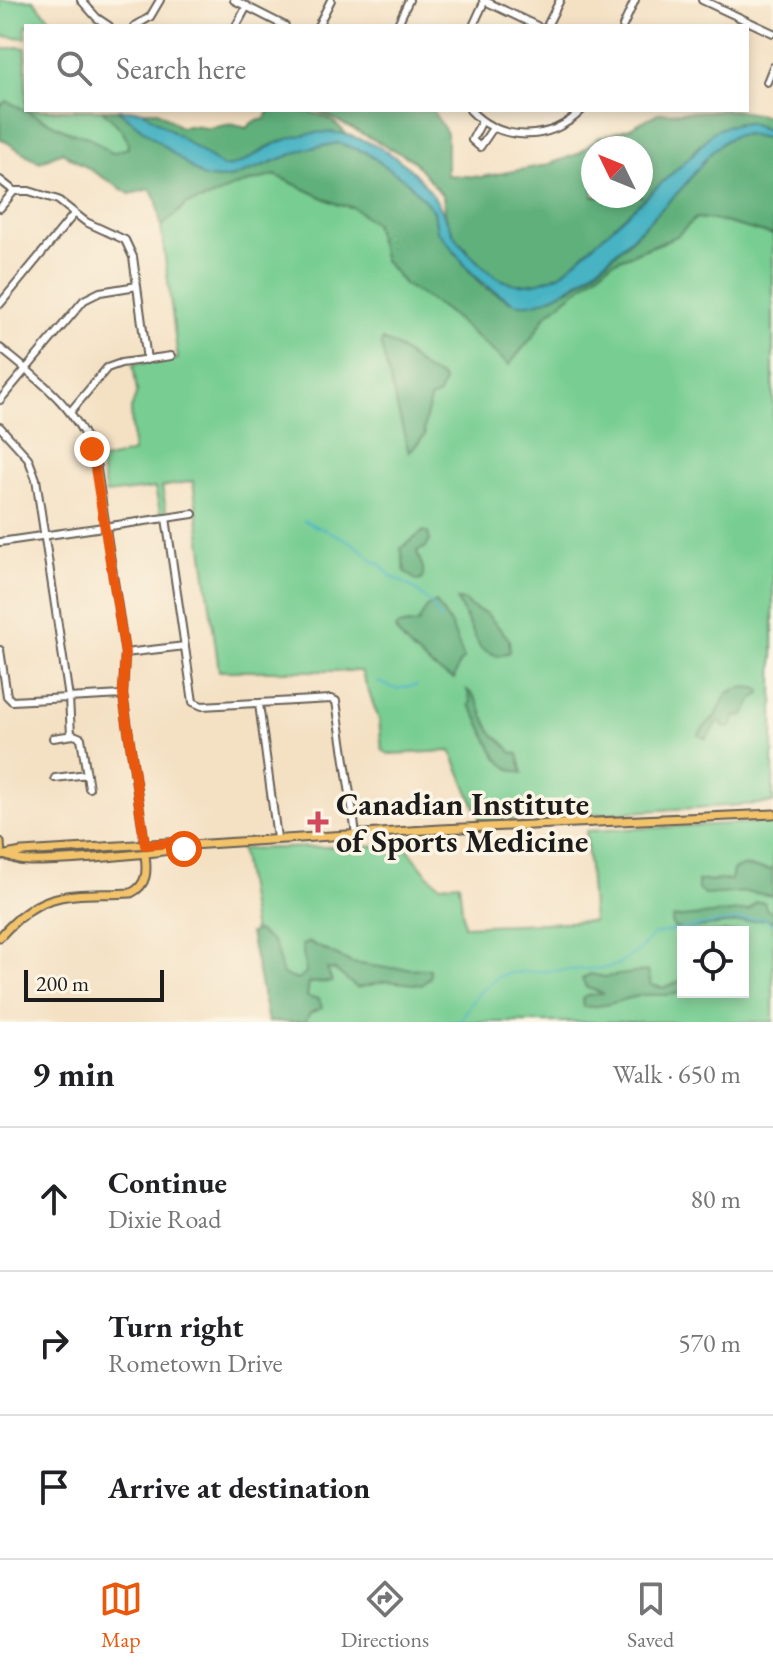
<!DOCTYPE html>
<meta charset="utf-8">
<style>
body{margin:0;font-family:"EB Garamond",serif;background:#f2f2f2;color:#202124}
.controls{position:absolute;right:24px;bottom:24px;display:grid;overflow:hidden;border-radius:0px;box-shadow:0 4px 12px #0003}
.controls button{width:72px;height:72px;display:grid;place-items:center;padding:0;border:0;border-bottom:2px solid #e0e0e0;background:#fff;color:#202124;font:40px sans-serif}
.compass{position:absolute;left:581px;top:136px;width:72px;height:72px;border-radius:50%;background:#fff;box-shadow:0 4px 12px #0003;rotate:313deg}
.scale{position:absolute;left:24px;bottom:20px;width:140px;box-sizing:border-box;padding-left:8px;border:4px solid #1c1c1c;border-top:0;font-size:22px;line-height:28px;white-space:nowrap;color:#1c1c1c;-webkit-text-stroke:6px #fcf5e5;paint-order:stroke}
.stop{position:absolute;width:24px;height:24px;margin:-18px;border:6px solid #ea580c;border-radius:50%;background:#fff}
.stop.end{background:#ea580c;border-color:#fff;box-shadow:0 2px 8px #0008}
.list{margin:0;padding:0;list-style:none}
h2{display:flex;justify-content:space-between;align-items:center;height:104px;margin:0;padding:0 32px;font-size:34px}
h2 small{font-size:26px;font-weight:400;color:#757577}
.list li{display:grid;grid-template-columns:52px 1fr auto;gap:24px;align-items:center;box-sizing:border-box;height:144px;padding:0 32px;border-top:2px solid #e0e0e0}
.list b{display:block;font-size:30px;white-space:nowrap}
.list p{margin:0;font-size:26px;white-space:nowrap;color:#757577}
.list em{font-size:26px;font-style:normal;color:#757577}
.icon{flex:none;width:44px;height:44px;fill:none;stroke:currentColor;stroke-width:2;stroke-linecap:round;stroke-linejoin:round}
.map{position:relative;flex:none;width:773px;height:1022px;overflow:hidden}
.search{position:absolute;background:#fff;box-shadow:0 4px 12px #0003;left:24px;right:24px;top:24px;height:88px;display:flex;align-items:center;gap:20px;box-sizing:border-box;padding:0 28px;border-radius:0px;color:#757577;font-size:30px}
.sheet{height:536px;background:#fff}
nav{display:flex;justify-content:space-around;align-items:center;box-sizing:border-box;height:112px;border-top:2px solid #e0e0e0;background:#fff;font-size:22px;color:#757577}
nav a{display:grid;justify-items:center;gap:4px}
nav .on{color:#ea580c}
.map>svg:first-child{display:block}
.green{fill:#77cd92;stroke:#4a7457;stroke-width:2;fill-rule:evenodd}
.forest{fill:#61b07c;stroke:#3e664c;stroke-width:2;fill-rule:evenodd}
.water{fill:#46b3c3;stroke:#316870;stroke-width:2}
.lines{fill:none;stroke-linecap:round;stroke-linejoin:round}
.stream{stroke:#46b3c3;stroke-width:2}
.minor-casing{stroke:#686157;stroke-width:10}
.major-casing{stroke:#686157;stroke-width:11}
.minor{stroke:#fff;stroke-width:6}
.major{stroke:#f2c36a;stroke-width:7}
.route{stroke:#ea580c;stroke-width:10}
.poi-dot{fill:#d1495b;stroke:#fcf5e5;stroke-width:3}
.labels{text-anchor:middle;stroke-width:7;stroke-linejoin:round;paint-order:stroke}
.poi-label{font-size:32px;font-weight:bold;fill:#1c1c1c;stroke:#fcf5e5;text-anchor:start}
</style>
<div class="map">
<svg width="773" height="1022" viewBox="0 0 773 1022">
<rect width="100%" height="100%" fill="#fcf5e5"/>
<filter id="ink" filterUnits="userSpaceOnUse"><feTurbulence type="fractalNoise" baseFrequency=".0125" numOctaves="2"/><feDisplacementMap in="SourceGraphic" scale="16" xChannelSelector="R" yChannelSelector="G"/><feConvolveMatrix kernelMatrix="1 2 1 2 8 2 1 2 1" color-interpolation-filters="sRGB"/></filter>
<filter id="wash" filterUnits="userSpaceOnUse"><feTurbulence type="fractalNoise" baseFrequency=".006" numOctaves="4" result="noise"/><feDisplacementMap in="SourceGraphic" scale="32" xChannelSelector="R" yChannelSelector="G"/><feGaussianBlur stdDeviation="1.8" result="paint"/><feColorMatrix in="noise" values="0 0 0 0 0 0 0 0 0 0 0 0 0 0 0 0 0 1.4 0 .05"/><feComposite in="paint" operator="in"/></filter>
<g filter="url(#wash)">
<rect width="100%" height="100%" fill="#f4e1c4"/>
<path class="green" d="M 0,0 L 33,0 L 57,26 L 26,26 L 26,38 L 0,36 Z
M 18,47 L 26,48 L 26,110 L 118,110 L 160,141 L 130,194 L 62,152 L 39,162 L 0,138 L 0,50 Z
M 275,175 L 339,205 L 352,207 L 374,223 L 384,260 L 405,285 L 444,309 L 509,364 L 534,335 L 545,315 L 612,262 L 664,242 L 696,218 L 716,220 L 773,235 L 773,803 L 481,821 L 451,751 L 389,754 L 382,750 L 379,720 L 361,671 L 219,671 L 193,481 L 162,487 L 167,515 L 161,516 L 155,488 L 106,494 L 100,461 L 133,452 L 131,409 L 137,392 L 133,364 L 178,359 L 161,227 L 186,204 L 210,198 L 235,186 Z
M 773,822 L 773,1022 L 268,1022 L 241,849 L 405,845 L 428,875 L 440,885 L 459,883 L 464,926 L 593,921 L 586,831 ZM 683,932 L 743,932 L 743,992 L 683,992 Z"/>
<path class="forest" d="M 7,101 L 69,132 L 88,137 L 112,153 L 128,148 C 128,131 112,121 102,110 L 118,110 L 203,176 L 219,179 L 233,177 L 306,149 L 338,143 L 365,152 L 408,182 L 434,211 L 437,230 C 454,247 465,270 483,286 C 492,293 503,295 511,302 C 532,298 559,297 576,285 C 614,259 648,223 680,190 C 696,173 710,147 731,137 C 744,131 760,137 773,140 L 773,235 L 716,220 L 696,218 L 677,236 L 612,262 L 546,315 L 534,335 L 509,365 L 444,309 L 405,285 L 384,260 L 374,223 L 352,207 L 339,205 L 275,175 L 235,186 L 210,198 L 187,204 L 161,227 L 157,202 L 150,189 L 130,194 L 62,152 L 39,162 L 0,138 L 0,106 Z
M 270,110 C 302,110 326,109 347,135 C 320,132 295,134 270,146 C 254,154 243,166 223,167 L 141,111 L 158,111 L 180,127 C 190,124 197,127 207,128 C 224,128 224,120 246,128 L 253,122 L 265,119 Z
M 317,110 L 432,110 L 447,133 L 447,175 L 482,177 L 546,165 L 578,154 L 598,138 L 630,128 L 658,113 L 734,110 L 773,117 L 773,132 C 765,130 756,124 748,123 C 724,121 701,141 688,159 L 561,275 L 538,283 L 512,285 L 487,272 L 455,237 L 446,217 L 443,196 L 413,160 ZM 593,148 L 641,148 L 641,196 L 593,196 Z
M 382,340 C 403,347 411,360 427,371 C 435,376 439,373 444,382 L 439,395 L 430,399 C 429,413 422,422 425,435 L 409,453 L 381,346 Z
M 424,531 L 428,533 L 430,541 L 425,548 L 417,551 C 419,562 426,566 422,580 L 417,581 L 405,572 L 401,548 Z
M 457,600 L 466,601 L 469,606 L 487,614 L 509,639 L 510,652 L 498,656 L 481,649 Z
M 436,602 L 451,625 L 464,659 L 459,663 L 454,679 C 436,673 405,647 395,629 L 397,626 L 418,623 L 427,607 Z
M 746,687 L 760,689 L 761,694 L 753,699 L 743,716 L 737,716 L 730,727 L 723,727 L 723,723 L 718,722 L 706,739 L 699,735 C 703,725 710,724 716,715 C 727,699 720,691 746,687 Z
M 467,690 C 482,700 482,720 493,733 C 499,741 507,744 511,752 L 518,754 L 523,773 C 489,769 488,727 469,705 L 471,702 Z
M 742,866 L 773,870 L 773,896 L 749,892 L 705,895 L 698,890 L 698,881 L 731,880 L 733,870 Z
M 756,902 L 764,902 L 767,910 L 773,911 L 773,922 L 766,919 L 685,929 L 674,928 L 672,924 L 673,918 L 749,910 Z
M 257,931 L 274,943 L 283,975 L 298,980 L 306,973 L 302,945 L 309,942 L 352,963 L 387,968 L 430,969 L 430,977 L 422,985 L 387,981 L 357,988 L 335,970 L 327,969 L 332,982 L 309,983 L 307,997 L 319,999 L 322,1008 L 310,1013 L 305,1022 L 268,1022 L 250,933 Z
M 648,971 L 651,985 L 663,988 L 683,980 L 683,992 C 669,997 659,994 645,995 C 624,998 606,1008 583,1007 L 582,999 L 587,995 L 604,994 L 586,987 L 582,979 L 590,974 L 605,977 Z"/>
<path class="water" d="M 118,110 L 141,110 L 223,167 C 244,166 255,153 273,145 C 297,134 326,128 351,136 C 383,145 410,165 430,191 C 441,205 446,220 454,235 C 459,243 467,251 474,258 C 503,288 523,291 561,274 L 688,159 L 713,132 L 726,126 L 748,123 L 773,132 L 773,140 C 760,137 744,131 732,137 C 710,147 696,173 681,189 C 651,219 560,317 515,303 C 511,302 508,299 505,297 C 468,278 462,258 437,230 L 434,211 L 408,182 L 365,152 L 338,143 L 306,149 L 233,177 L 219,179 L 203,177 Z"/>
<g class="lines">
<path class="stream" d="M 304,521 C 326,531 351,538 367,555
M 369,557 L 374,562 L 379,563
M 380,564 L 391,576 L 415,589
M 416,590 L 429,602
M 431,603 L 441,620
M 378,682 L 396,689 L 417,685
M 459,1022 L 478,994 L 498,977 L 510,973 L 606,968 L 619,964 L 641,949 L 653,935 L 660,933 L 720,922 L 764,918 L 773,925"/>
</g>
</g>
<g filter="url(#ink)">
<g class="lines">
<defs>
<path id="minor" d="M 81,0 L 97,18 L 109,26
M 234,0 L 285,26
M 483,0 L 537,26
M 702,0 L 773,33
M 135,26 L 150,17 L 160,0
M 236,26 L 247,6
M 318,26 L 331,0
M 397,26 L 409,0
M 473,26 L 485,0
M 547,26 L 560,0
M 623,26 L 635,0
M 767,82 L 773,67
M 470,110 C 501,143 551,142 582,110
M 482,121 L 472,140 L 480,147 L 493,128
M 0,180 L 14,191 L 29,191 L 58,200 L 86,222 L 125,240 L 133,257 L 147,360
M 0,208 L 14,191
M 0,304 L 74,214
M 0,348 C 41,381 81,411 96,463 L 125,653 L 123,695 L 145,845
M 0,400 L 84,300 L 100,292 L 137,286
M 71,411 L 107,368 L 121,363 L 171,356
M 0,427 L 28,458 L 36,479 L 69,698 L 71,735
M 166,518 L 193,702 L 202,706 L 331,699 L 336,701 L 356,834
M 0,542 L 193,514
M 0,650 L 7,696 L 12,701 L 123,695
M 125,653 L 185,646
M 259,704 L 277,838
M 53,738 L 74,735 L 81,738 L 89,788
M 55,778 L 87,774"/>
<path id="major" d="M 0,842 L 1,856
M 0,856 L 22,852 L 183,842 L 191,845
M 7,856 C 11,857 15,859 19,860 C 38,864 176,853 191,845 L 441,829 L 773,814
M 0,937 C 43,887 71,896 131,893 C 148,885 147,870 145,854"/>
</defs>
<use href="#minor" class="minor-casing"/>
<use href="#major" class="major-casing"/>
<use href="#minor" class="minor"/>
<use href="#major" class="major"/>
</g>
</g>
<g class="lines" filter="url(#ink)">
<path class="route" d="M 92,449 L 125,653 L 123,695 L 145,845 L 183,842 L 191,845 L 184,849"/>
</g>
<path class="poi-dot" d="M314 810h8v8h8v8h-8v8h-8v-8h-8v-8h8z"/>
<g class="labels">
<g class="poi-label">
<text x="336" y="815">Canadian Institute<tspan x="336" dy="37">of Sports Medicine</tspan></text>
</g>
</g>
</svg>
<div class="controls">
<button><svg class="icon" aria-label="locate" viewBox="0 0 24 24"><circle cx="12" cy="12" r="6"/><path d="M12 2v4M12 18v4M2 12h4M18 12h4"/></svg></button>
</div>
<svg class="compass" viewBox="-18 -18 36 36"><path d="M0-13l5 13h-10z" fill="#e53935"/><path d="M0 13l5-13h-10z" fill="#757577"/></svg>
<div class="scale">200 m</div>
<div class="stop" style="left:184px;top:849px"></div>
<div class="stop end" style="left:92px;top:449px"></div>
<div class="search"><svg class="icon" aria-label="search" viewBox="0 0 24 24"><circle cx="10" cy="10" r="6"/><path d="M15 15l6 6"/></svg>Search here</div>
</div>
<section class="sheet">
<h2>9 min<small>Walk · 650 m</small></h2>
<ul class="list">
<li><svg class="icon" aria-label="ahead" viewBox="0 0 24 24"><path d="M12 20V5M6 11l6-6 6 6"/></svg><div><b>Continue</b><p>Dixie Road</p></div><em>80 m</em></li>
<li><svg class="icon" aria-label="right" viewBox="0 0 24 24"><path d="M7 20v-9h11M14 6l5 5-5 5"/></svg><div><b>Turn right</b><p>Rometown Drive</p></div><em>570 m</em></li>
<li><svg class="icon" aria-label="arrive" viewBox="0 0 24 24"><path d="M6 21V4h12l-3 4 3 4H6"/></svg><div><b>Arrive at destination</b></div></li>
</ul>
</section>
<nav>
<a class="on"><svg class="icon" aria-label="map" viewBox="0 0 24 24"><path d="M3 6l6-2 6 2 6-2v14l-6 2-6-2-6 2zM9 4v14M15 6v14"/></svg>Map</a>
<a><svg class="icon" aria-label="directions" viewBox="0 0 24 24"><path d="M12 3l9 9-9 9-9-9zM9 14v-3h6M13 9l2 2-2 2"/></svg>Directions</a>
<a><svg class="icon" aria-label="saved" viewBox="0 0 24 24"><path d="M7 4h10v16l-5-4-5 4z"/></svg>Saved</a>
</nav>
